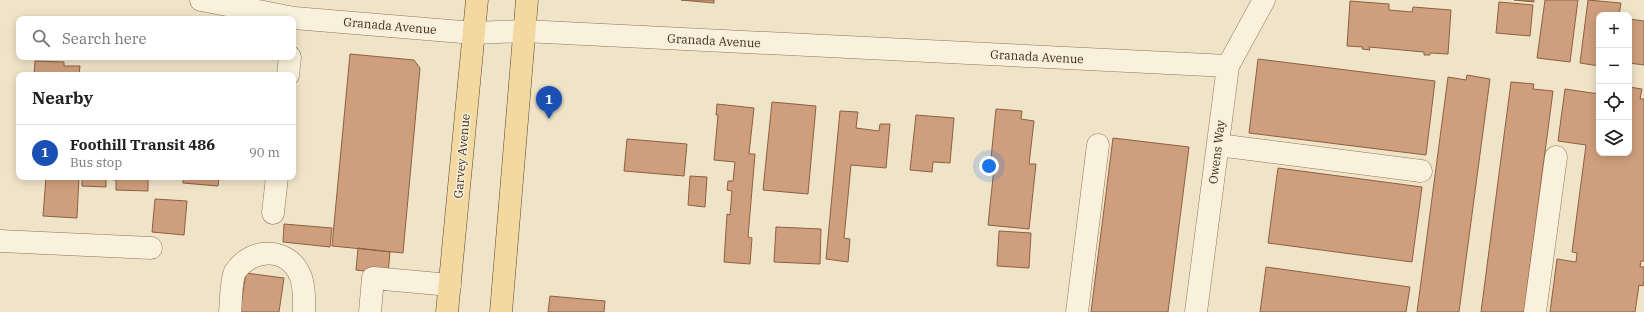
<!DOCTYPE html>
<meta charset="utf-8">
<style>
body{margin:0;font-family:"IBM Plex Serif",serif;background:#f6f6f6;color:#222}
.controls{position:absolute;right:12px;top:12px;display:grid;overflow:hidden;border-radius:8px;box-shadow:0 2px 10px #0003}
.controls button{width:36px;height:36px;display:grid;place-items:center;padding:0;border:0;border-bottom:1px solid #e0e0e0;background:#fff;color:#222;font:20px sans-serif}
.you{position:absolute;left:989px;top:166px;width:14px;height:14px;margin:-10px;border:3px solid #fff;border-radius:50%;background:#1a73e8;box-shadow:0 0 0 6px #1a73e833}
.badge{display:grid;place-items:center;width:26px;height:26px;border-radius:50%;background:#9e2a2b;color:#fff;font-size:13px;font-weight:700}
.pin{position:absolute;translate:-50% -33px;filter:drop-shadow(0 1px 2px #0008)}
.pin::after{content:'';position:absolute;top:21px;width:14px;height:12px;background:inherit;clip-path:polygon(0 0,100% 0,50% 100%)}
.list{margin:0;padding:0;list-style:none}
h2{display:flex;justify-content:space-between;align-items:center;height:52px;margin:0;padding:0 16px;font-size:17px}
h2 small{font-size:13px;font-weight:400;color:#767676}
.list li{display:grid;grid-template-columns:26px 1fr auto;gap:12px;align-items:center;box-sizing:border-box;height:56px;padding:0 16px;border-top:1px solid #e0e0e0}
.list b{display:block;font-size:15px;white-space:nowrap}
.list p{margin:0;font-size:13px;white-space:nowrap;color:#767676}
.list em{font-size:13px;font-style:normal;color:#767676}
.icon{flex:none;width:22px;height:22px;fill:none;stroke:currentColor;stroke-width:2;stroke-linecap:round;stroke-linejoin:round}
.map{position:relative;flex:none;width:1644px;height:312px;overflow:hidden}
.search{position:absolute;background:#fff;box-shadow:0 2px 10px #0003;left:16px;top:16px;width:280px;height:44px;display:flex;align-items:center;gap:10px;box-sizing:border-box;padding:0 14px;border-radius:8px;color:#767676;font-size:15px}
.panel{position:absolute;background:#fff;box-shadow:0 2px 10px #0003;left:16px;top:72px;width:280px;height:108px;border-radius:8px}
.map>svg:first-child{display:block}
.building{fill:#cf9f7d;stroke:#8d5f41}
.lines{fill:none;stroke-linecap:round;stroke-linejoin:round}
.minor-casing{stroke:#8d765c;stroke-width:23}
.major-casing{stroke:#5b4430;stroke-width:23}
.minor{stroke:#faf1dc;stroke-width:22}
.major{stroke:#f3d9a0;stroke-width:22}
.labels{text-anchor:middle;stroke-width:3;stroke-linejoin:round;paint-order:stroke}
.street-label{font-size:12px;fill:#3d2e20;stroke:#f7eed8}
</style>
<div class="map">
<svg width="1644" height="312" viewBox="0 0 1644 312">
<rect width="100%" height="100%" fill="#f0e4c8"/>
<path class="building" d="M 681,0 L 714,0 L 714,3 Z
M 1514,0 L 1534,0 L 1534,2 Z
M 1545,0 L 1578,0 L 1570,62 L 1537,58 Z
M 1588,0 L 1621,3 L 1619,15 L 1599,15 L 1599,66 L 1580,63 Z
M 1350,1 L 1389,4 L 1389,10 L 1412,12 L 1413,7 L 1451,10 L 1448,54 L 1430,53 L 1430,55 L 1424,55 L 1424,52 L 1369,47 L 1370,50 L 1362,49 L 1363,47 L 1347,46 Z
M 1499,2 L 1533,5 L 1530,36 L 1496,33 Z
M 1629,19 L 1644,21 L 1644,65 L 1629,63 Z
M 350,54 L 414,60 L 420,68 L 403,253 L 332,246 Z
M 1258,59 L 1435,81 L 1426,155 L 1249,133 Z
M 35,61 L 64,62 L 64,66 L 80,66 L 79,75 L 34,75 Z
M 1467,75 L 1490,79 L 1459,312 L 1417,312 L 1448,77 L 1466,80 Z
M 1511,82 L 1534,84 L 1533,89 L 1553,91 L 1524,312 L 1481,312 Z
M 1629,87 L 1642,89 L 1640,99 L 1644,99 L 1644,261 L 1641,261 L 1640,267 L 1644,267 L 1644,280 L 1643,286 L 1639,285 L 1635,312 L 1550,312 L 1557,259 L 1576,262 L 1577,253 L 1572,252 L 1586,145 L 1558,141 L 1565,89 L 1599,94 L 1599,153 L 1629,153 Z
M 772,102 L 816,106 L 808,194 L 763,190 Z
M 717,104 L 754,108 L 749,154 L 755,154 L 748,237 L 752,238 L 750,264 L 724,262 L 727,214 L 730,215 L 732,191 L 727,190 L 728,181 L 733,181 L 735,162 L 714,160 L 718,115 L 716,115 Z
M 996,109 L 1022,111 L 1021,119 L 1034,121 L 1029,164 L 1036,164 L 1029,229 L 988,225 L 994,168 L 990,168 Z
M 840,111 L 858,112 L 856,128 L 879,131 L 880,124 L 890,124 L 886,168 L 851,165 L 844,238 L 850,239 L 848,262 L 826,259 Z
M 916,115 L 954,118 L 950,163 L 933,162 L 932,172 L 910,170 Z
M 1113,138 L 1189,147 L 1168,312 L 1091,312 Z
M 627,139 L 687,144 L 684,176 L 624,171 Z
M 1278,168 L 1422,187 L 1412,262 L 1268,243 Z
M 690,176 L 707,177 L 705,207 L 688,205 Z
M 46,177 L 79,177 L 77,218 L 43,216 Z
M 82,177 L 148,177 L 148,191 L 116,190 L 116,180 L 106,179 L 106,187 L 82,186 Z
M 183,177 L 219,177 L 218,186 L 183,183 Z
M 155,199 L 187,201 L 184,235 L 152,232 Z
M 284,224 L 332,228 L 330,247 L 283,242 Z
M 776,227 L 821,229 L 820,264 L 774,262 Z
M 999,231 L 1031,233 L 1029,268 L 997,266 Z
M 358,248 L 390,252 L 388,274 L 356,270 Z
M 1266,267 L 1410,287 L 1406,312 L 1260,312 Z
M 246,273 L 284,278 L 279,312 L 240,312 Z
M 550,296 L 605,301 L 604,312 L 548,312 Z"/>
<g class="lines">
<defs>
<path id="minor" d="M 201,0 L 294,18 L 474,33 L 524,31 L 1228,66
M 288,75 L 290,57
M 1218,145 L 1421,171
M 273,213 L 277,177
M 0,241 L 151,248
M 230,312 C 231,303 231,279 235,272 C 251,247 288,247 300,275 C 305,286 304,301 304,312
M 370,312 L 373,278 L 450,285
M 1077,312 L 1098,145
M 1196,312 L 1228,66 L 1264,0
M 1535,312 L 1556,157"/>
<path id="major" d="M 447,312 L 477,0
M 501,312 L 527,0"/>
</defs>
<use href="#minor" class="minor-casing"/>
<use href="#major" class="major-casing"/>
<use href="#minor" class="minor"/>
<use href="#major" class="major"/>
</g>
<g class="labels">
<g class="street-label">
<text transform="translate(390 26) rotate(5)" y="4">Granada Avenue</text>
<text transform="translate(714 41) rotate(3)" y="4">Granada Avenue</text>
<text transform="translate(1037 57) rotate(3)" y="4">Granada Avenue</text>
<text transform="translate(1217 152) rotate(-83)" y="4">Owens Way</text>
<text transform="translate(462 156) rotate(-85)" y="4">Garvey Avenue</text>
</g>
</g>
</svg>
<div class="controls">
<button>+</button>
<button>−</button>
<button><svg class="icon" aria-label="locate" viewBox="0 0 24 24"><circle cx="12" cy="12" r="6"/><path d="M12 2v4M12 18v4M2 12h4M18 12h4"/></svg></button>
<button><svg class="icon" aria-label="layers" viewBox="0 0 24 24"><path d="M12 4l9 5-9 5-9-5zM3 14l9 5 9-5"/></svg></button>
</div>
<div class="you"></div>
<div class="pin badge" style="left:549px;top:119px;background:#1a4fb4">1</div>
<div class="search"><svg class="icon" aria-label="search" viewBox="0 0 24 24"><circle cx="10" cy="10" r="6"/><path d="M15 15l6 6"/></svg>Search here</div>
<section class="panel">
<h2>Nearby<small></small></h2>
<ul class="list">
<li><span class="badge" style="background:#1a4fb4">1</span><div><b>Foothill Transit 486</b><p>Bus stop</p></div><em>90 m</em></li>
</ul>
</section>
</div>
